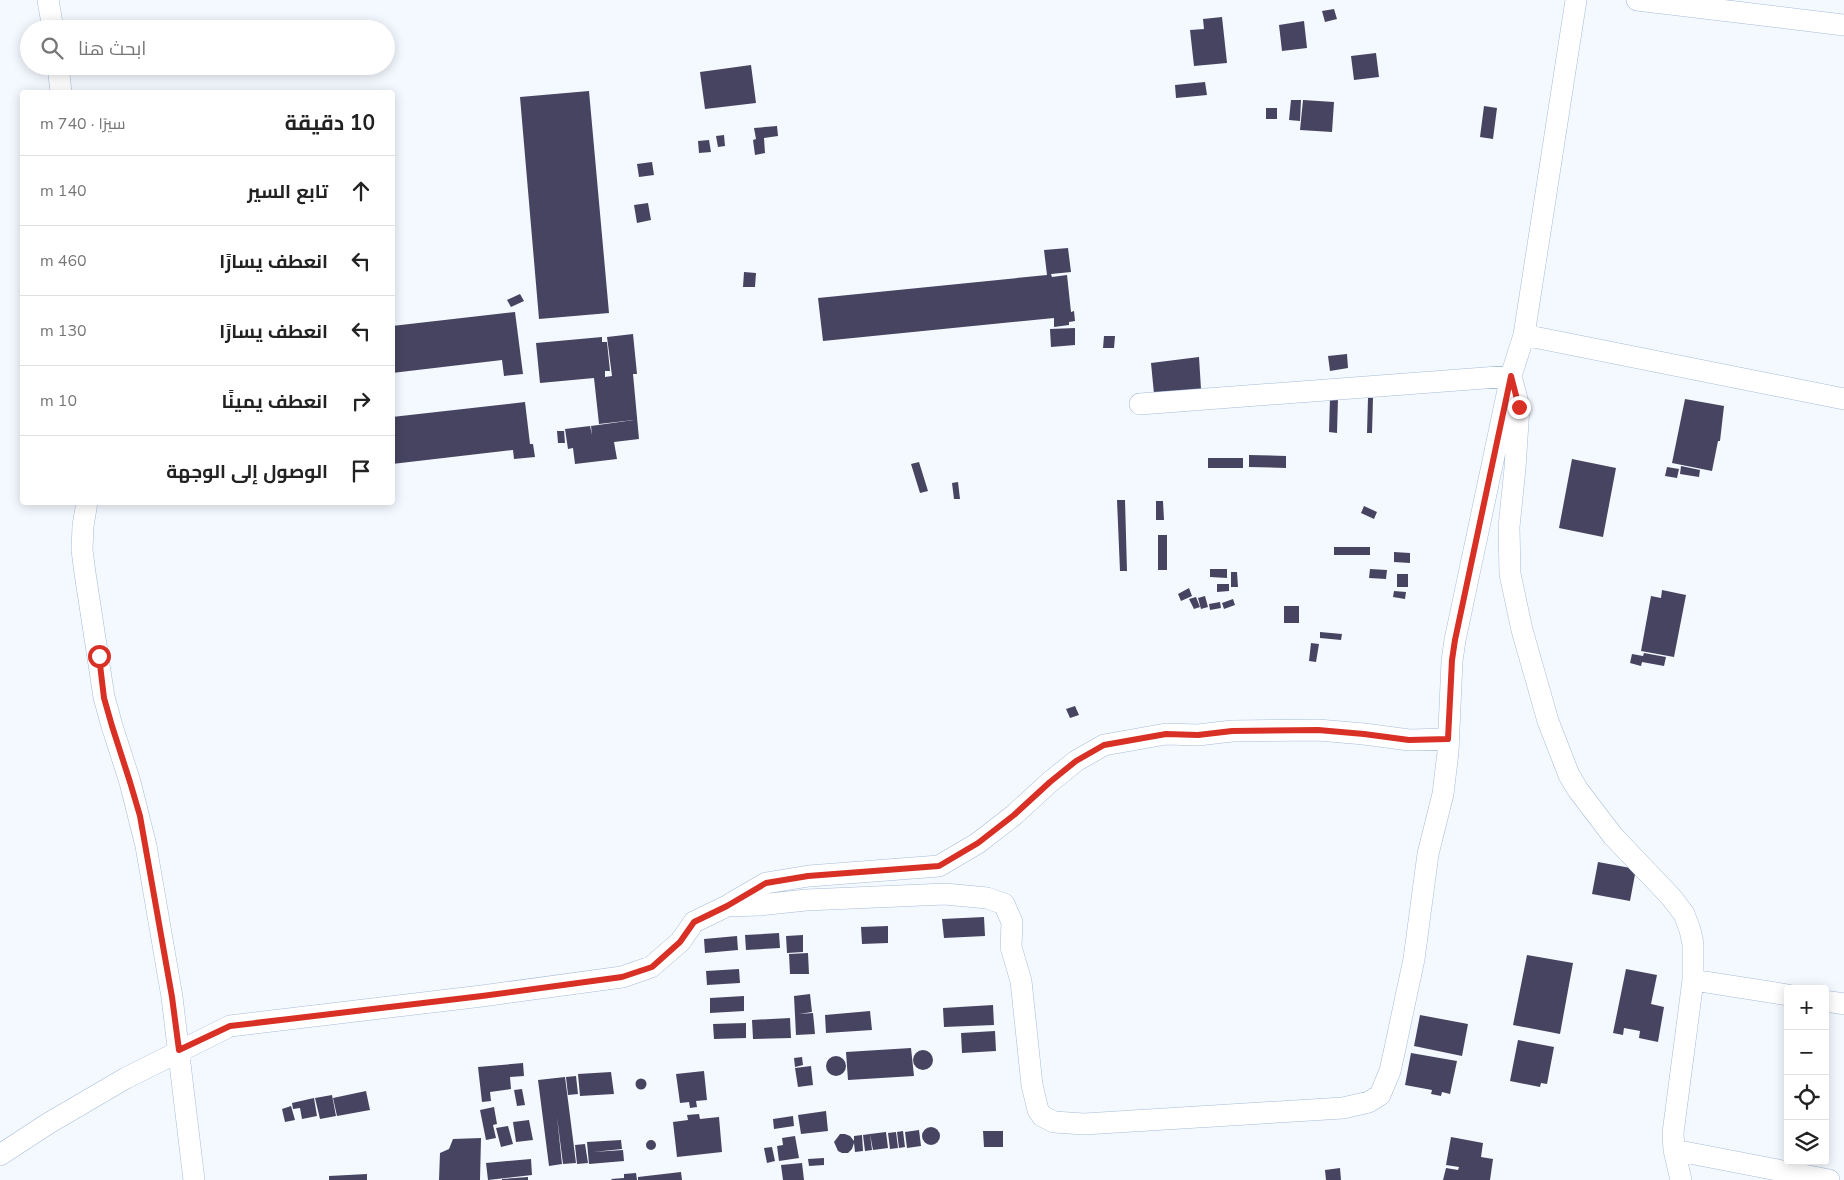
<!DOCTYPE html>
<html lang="ar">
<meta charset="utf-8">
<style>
body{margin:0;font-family:"Nunito Sans",Cairo,sans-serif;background:#f6f6f6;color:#222;direction:rtl}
.controls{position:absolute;right:15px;bottom:15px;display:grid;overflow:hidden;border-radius:5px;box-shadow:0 2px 12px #0003}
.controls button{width:45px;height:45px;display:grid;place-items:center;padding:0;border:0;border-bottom:1px solid #e0e0e0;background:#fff;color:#222;font:25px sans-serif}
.stop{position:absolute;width:15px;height:15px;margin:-11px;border:4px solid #d93025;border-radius:50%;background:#fff}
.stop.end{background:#d93025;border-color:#fff;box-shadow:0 1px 5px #0008}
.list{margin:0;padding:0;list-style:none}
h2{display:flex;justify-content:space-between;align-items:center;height:65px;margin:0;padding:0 20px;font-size:21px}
h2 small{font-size:16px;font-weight:400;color:#767676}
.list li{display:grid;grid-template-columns:32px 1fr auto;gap:15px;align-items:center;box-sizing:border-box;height:70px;padding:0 20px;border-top:1px solid #e0e0e0}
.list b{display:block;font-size:19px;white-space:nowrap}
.list em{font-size:16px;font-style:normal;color:#767676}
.icon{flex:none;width:28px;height:28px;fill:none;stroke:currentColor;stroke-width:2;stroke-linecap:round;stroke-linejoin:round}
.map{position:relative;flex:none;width:1844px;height:1180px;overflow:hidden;direction:ltr}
.search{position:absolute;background:#fff;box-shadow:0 2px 12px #0003;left:20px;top:20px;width:375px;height:55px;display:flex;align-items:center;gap:12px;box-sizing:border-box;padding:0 18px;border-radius:28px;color:#767676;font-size:19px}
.panel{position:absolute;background:#fff;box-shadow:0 2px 12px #0003;left:20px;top:90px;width:375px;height:415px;border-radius:5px;direction:rtl}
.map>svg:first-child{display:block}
.building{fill:#474461}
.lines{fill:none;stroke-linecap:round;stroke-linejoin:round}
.street-casing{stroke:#a6bcda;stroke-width:22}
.street{stroke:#fff;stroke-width:21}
.route{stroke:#d93025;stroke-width:6}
</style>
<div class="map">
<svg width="1844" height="1180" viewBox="0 0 1844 1180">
<rect width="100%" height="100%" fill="#f4f9ff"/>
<path class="building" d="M 1334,9 L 1337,19 L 1325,22 L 1322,11 Z
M 1222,17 L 1227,63 L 1194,66 L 1190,30 L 1204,29 L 1203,19 Z
M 1304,21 L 1307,48 L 1282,51 L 1279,25 Z
M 1376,53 L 1379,77 L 1354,80 L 1351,56 Z
M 751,65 L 756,103 L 705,109 L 700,72 Z
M 1205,82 L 1207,95 L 1176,98 L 1175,85 Z
M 589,91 L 609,313 L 539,319 L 520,97 Z
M 1291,100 L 1301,100 L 1300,121 L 1289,120 Z
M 1303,100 L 1334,102 L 1332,132 L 1300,130 Z
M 1484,106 L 1497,108 L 1493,139 L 1480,137 Z
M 1266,108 L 1277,108 L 1277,119 L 1266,119 Z
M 777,126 L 778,136 L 764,138 L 765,153 L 755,155 L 753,140 L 756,139 L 754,128 Z
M 724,135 L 725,146 L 718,147 L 716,136 Z
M 709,140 L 711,152 L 699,153 L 698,141 Z
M 652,162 L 654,175 L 639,177 L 637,164 Z
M 648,203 L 651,220 L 637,223 L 634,205 Z
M 1068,248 L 1071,272 L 1051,274 L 1052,277 L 1067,275 L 1071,312 L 1074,311 L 1075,321 L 1069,322 L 1069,325 L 1054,327 L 1054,318 L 823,341 L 818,298 L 1047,275 L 1044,250 Z
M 744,272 L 756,273 L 755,287 L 743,287 Z
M 520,294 L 524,301 L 511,307 L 507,300 Z
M 515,312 L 523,374 L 504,376 L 502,360 L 392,373 L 392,326 Z
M 1075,328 L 1075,345 L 1051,347 L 1050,329 Z
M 633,334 L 637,374 L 633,374 L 639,439 L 614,442 L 617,459 L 575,464 L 573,448 L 568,449 L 565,429 L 590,426 L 592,435 L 591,426 L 634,420 L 599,424 L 594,378 L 540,383 L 536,343 L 602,337 L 602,342 L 607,342 L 610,371 L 605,371 L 605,377 L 612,376 L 607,337 Z
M 1104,336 L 1115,336 L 1114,348 L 1103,348 Z
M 1347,354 L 1348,368 L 1330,371 L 1328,356 Z
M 1199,357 L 1201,389 L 1154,394 L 1151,363 Z
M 1330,398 L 1338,398 L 1337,433 L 1329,432 Z
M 1368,398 L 1373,398 L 1372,433 L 1367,433 Z
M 1685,399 L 1724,406 L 1720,441 L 1718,441 L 1712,471 L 1672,463 Z
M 525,402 L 530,444 L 533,444 L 535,457 L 514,459 L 513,450 L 392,464 L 392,417 Z
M 557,431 L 564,431 L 565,443 L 558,443 Z
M 1249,455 L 1286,456 L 1286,468 L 1249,467 Z
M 1208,458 L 1243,458 L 1243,468 L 1208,468 Z
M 1572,459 L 1616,468 L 1603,537 L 1559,528 Z
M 919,462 L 928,491 L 920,493 L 911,464 Z
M 1681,466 L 1700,470 L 1699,477 L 1680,474 Z
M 1667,467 L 1679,469 L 1677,478 L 1665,476 Z
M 958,482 L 960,499 L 954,499 L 952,483 Z
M 1117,500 L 1125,500 L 1127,571 L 1120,571 Z
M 1156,501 L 1163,501 L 1164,520 L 1156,520 Z
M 1364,506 L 1377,512 L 1374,519 L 1361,513 Z
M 1158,535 L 1167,535 L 1167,570 L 1158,570 Z
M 1334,547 L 1370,547 L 1370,555 L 1334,555 Z
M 1394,552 L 1410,553 L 1410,563 L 1394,562 Z
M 1210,569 L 1227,569 L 1227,578 L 1210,577 Z
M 1370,569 L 1387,570 L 1386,579 L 1369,578 Z
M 1231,572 L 1237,572 L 1238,587 L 1231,587 Z
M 1397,574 L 1408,574 L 1408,587 L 1397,587 Z
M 1217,584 L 1229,584 L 1229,591 L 1217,592 Z
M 1189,588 L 1192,596 L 1181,601 L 1178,594 Z
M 1662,590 L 1686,595 L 1674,657 L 1641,651 L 1651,596 L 1661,598 Z
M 1394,591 L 1406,592 L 1405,599 L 1393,597 Z
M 1205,596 L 1208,607 L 1201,609 L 1198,598 Z
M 1196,597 L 1200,607 L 1194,609 L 1189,599 Z
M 1233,599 L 1235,605 L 1224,609 L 1222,603 Z
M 1220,602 L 1221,608 L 1210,610 L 1209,604 Z
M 1284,606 L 1299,606 L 1299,623 L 1284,623 Z
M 1320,632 L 1342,634 L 1341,640 L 1320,638 Z
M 1311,643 L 1319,644 L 1316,662 L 1309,661 Z
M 1644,653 L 1666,657 L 1664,666 L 1642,662 L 1641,666 L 1630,663 L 1632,654 L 1643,656 Z
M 1075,706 L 1079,715 L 1070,718 L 1066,709 Z
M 1598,862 L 1636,869 L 1630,901 L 1592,894 Z
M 984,917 L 985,936 L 944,938 L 942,919 Z
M 888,926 L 888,943 L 862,944 L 861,927 Z
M 779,933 L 780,948 L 746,950 L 745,935 Z
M 803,935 L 803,952 L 787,953 L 786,936 Z
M 737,936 L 738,950 L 705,953 L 704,939 Z
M 808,953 L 809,974 L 790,974 L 789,954 Z
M 1527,955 L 1573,963 L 1560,1034 L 1513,1025 Z
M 739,969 L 740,983 L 707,985 L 706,971 Z
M 1626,969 L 1657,975 L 1651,1004 L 1664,1007 L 1658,1042 L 1639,1038 L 1640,1031 L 1624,1028 L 1623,1035 L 1613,1033 Z
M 810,994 L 812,1012 L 799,1014 L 813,1013 L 815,1034 L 796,1035 L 794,996 Z
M 744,996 L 744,1011 L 710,1013 L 710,998 Z
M 993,1005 L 994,1025 L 944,1027 L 943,1008 Z
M 870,1011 L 872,1030 L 826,1033 L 825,1015 Z
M 1420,1015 L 1468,1024 L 1462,1056 L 1414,1046 Z
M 790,1018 L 791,1038 L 753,1039 L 752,1020 Z
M 746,1023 L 746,1038 L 714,1039 L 713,1024 Z
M 995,1031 L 996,1051 L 962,1053 L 961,1033 Z
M 1518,1040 L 1554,1047 L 1547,1084 L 1541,1083 L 1540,1087 L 1510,1081 Z
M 911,1048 L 914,1076 L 848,1080 L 846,1052 Z
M913 1060a10 10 0 1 1 20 0a10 10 0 1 1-20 0Z
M 1411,1053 L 1457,1061 L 1450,1094 L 1442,1092 L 1441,1096 L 1431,1094 L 1432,1090 L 1405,1085 Z
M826 1066a10 10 0 1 1 20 0a10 10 0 1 1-20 0Z
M 802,1057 L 803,1065 L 795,1067 L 794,1058 Z
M 523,1063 L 524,1076 L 510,1077 L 511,1089 L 490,1092 L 491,1101 L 482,1102 L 478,1067 Z
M 811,1066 L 813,1085 L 798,1087 L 795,1068 Z
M 704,1071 L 707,1100 L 696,1101 L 697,1107 L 690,1108 L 689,1102 L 680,1103 L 676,1074 Z
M 611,1072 L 614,1094 L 580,1096 L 578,1074 Z
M 576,1076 L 578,1094 L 568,1095 L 566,1077 Z
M 565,1077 L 576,1163 L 563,1164 L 557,1117 L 562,1164 L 549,1166 L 538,1080 Z
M635.5 1084a5.5 5.5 0 1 1 11 0a5.5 5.5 0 1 1-11 0Z
M 522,1089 L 525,1105 L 517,1106 L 514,1090 Z
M 366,1091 L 370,1110 L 337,1116 L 333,1098 Z
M 332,1095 L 336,1116 L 320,1119 L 315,1098 Z
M 314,1098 L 317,1116 L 302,1119 L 300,1108 L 293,1109 L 292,1103 Z
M 291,1106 L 295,1120 L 285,1122 L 282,1109 Z
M 494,1107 L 497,1124 L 493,1125 L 496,1138 L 486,1140 L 480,1110 Z
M 826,1111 L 828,1131 L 801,1134 L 798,1115 Z
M 699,1114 L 700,1119 L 719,1117 L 722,1152 L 677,1157 L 673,1122 L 688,1120 L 687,1115 Z
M 793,1116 L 794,1126 L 774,1129 L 773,1119 Z
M 529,1120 L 533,1140 L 516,1142 L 513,1122 Z
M 508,1126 L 513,1144 L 501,1147 L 496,1128 Z
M922 1136a9 9 0 1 1 18 0a9 9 0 1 1-18 0Z
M 919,1130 L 921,1146 L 907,1148 L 905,1132 Z
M 903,1131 L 905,1147 L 899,1148 L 897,1132 Z
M 983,1131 L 1003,1131 L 1003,1147 L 984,1147 Z
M 886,1132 L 888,1148 L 873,1150 L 870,1134 Z
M 896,1132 L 898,1148 L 890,1149 L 888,1133 Z
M 840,1134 L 845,1134 L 850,1136 L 854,1141 L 854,1136 L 862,1135 L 863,1151 L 855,1152 L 854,1143 L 852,1149 L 848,1153 L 842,1153 L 838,1151 L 834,1142 Z
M 870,1134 L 872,1150 L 865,1151 L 863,1135 Z
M 795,1136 L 799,1158 L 779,1161 L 777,1146 L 783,1145 L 782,1138 Z
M 1451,1137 L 1483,1143 L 1481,1157 L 1493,1159 L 1490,1180 L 1443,1180 L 1446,1168 L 1458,1170 L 1459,1167 L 1446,1165 Z
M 481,1138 L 480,1180 L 439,1180 L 440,1153 L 449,1149 L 453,1139 Z
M646 1145a5 5 0 1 1 10 0a5 5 0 1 1-10 0Z
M 621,1140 L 622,1149 L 593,1152 L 623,1150 L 624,1161 L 589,1164 L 587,1142 Z
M 585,1144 L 588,1163 L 577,1164 L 575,1145 Z
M 772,1147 L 775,1161 L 767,1163 L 764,1148 Z
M 824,1158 L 824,1165 L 809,1166 L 808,1159 Z
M 531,1159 L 532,1175 L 488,1180 L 486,1163 Z
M 802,1163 L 804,1180 L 783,1180 L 781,1165 Z
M 1340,1168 L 1341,1180 L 1326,1180 L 1325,1170 Z
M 681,1172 L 682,1180 L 638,1180 L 638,1177 Z
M 636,1173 L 637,1180 L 612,1180 L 611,1179 L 624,1178 L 624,1174 Z
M 367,1174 L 367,1180 L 329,1180 L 329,1176 Z
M 528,1177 L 528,1180 L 502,1180 L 502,1179 Z"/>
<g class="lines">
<defs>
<path id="street" d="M 48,0 L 53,29
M 1637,0 L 1844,25
M 58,66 L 61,92
M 1524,335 L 1844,399
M 1140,404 L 1511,376 L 1519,407 L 1515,468 L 1509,527 L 1510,574 L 1522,630 L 1548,721 L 1569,775 L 1578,790 L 1613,836 L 1671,897 L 1684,914 L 1690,930 L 1693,944 L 1693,980 L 1673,1133 L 1674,1150 L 1681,1180
M 87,502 L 83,526 L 82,550 L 85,573 L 104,697 L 112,726 L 130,782 L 146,846 L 172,997 L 194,1180
M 730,904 L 766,883 L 809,876 L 939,866 L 978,843 L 1014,815 L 1050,782 L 1076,761 L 1104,745 L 1166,734 L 1198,735 L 1232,731 L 1318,730 L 1364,734 L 1409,740 L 1448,739
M 1693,980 L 1788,995
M 1825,1001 L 1844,1004
M 1674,1150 L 1829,1180
M 0,1155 L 49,1123 L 126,1078 L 230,1026 L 482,996 L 622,977 L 651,967 L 680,942 L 694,922 L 727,906 L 760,905 L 806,900 L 945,894 L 987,898 L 1004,904 L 1012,922 L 1011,947 L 1021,981 L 1032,1085 L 1038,1110 L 1042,1116 L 1054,1122 L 1084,1124 L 1343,1108 L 1369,1102 L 1380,1095 L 1390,1071 L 1394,1053 L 1414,959 L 1428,854 L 1443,794 L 1448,752 L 1452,661 L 1455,640 L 1511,376 L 1524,335 L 1576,0"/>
</defs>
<use href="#street" class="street-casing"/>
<use href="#street" class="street"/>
</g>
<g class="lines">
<path class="route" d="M 99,656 L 104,698 L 112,726 L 130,782 L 140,816 L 172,997 L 179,1050 L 230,1026 L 482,996 L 622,977 L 652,967 L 680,942 L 694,922 L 727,906 L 766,883 L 808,876 L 939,866 L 978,843 L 1014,815 L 1050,782 L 1076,761 L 1104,745 L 1166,734 L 1198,735 L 1232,731 L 1318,730 L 1364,734 L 1409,740 L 1448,739 L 1452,660 L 1455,640 L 1511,376 L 1519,407"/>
</g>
</svg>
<div class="controls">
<button>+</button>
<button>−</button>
<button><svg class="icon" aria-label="locate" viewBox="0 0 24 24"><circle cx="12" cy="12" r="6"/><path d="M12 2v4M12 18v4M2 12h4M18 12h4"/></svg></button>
<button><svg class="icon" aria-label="layers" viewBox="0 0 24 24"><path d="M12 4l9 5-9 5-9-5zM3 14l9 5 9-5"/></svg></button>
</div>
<div class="stop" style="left:99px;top:656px"></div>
<div class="stop end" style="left:1519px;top:407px"></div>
<div class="search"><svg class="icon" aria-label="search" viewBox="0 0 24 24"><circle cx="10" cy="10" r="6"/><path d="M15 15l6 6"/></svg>ابحث هنا</div>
<section class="panel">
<h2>10 دقيقة<small>سيرًا · 740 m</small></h2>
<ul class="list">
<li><svg class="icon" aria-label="ahead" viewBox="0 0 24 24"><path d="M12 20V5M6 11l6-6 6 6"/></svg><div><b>تابع السير</b></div><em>140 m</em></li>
<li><svg class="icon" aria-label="left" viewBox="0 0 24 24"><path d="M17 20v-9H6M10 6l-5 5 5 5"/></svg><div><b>انعطف يسارًا</b></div><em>460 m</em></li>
<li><svg class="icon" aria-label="left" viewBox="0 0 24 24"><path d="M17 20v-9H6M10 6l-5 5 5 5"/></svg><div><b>انعطف يسارًا</b></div><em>130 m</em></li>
<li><svg class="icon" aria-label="right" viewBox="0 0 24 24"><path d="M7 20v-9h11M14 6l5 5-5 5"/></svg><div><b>انعطف يمينًا</b></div><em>10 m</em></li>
<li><svg class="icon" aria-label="arrive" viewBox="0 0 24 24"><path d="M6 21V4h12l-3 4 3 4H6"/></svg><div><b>الوصول إلى الوجهة</b></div></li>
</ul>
</section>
</div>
